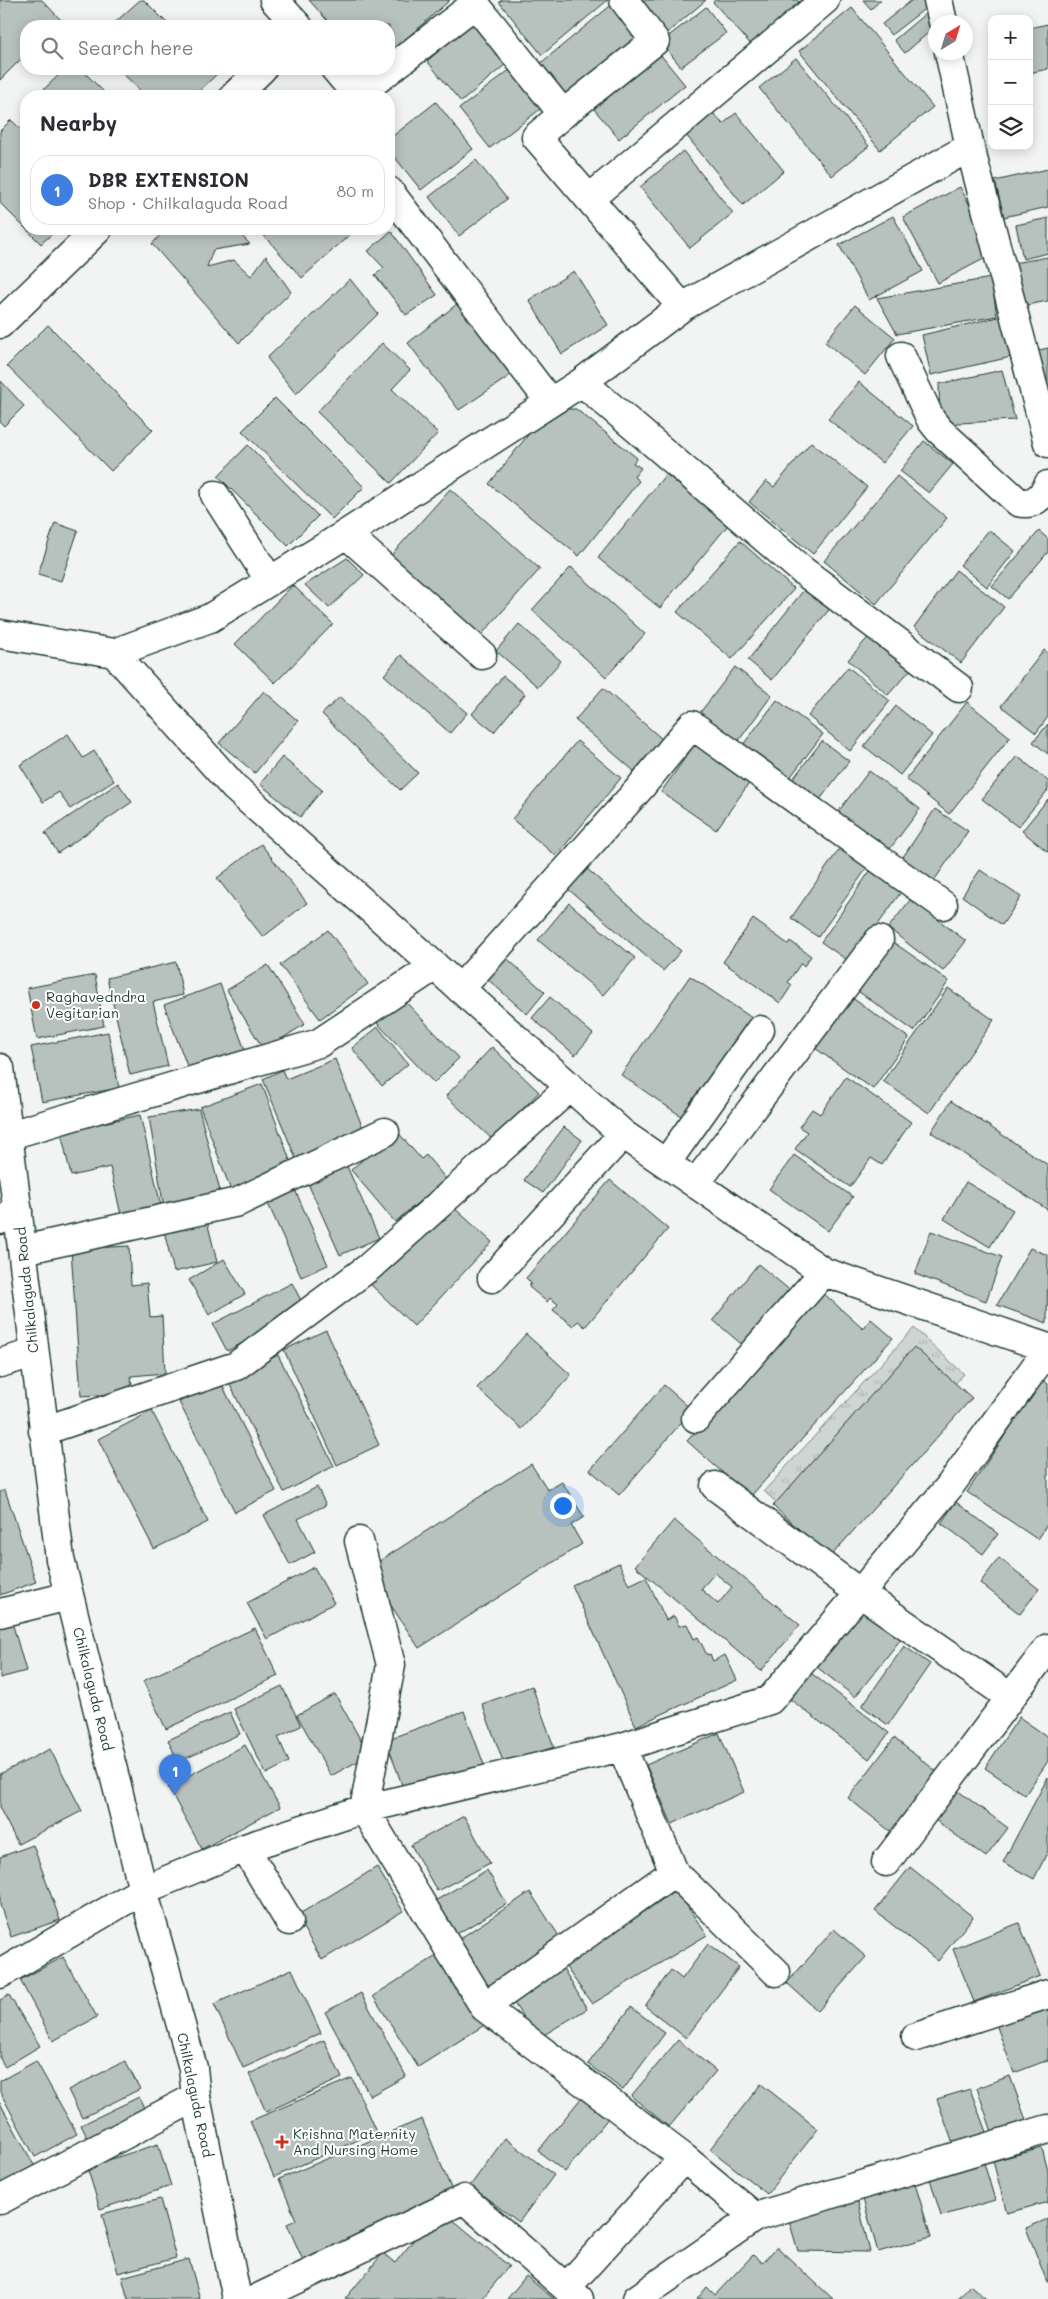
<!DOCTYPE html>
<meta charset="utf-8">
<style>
body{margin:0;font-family:Mali,sans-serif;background:#f2f2f3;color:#2b2b33}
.controls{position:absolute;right:15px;top:15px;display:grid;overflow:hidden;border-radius:10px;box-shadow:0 2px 12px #0003}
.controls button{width:45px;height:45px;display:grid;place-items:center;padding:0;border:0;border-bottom:1px solid #e1e1e2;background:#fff;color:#2b2b33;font:25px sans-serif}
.compass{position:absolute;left:928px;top:15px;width:45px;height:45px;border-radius:50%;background:#fff;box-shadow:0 2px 12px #0003;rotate:38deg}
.you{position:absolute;left:562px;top:1505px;width:18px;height:18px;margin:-12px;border:4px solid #fff;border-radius:50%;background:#1a73e8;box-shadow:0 0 0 8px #1a73e833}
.badge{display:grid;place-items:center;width:32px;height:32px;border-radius:50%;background:#7c3aed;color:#fff;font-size:16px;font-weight:700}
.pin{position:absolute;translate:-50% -41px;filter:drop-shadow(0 1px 2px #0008)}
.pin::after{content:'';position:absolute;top:26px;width:18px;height:15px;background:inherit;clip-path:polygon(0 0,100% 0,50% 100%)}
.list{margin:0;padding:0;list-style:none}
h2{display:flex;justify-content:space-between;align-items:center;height:65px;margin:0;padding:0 20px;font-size:21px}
h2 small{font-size:16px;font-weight:400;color:#7c7c81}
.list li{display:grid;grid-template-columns:32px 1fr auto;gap:15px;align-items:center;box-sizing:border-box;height:70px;margin:0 10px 10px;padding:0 10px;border:1px solid #e1e1e2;border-radius:20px}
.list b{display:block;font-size:19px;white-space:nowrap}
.list p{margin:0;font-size:16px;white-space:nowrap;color:#7c7c81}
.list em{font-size:16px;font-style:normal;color:#7c7c81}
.icon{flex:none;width:28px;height:28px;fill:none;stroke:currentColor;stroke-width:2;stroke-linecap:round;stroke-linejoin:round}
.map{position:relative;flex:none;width:1048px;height:2299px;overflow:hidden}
.search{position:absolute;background:#fff;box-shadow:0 2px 12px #0003;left:20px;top:20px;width:375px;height:55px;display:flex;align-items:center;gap:12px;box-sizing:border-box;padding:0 18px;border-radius:20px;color:#7c7c81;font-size:19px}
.panel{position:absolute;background:#fff;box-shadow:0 2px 12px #0003;left:20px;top:90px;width:375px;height:145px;border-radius:20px}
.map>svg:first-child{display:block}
.park{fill:url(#park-tufts);stroke:#768984}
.building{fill:#b7c1bd;stroke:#1f3d34;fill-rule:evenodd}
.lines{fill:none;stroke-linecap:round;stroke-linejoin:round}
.minor-casing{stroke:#1f3d34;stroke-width:31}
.secondary-casing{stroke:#1f3d34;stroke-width:31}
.minor{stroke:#fff;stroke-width:28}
.secondary{stroke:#fff;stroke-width:28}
.poi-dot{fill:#c8321e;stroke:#fff;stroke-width:2}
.labels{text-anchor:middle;stroke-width:4;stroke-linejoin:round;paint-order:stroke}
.poi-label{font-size:14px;fill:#1f3d34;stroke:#fff;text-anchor:start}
.street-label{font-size:14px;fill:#1f3d34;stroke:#fff}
</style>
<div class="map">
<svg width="1048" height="2299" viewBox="0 0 1048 2299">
<defs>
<pattern id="park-tufts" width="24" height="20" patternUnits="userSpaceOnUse" patternTransform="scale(1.25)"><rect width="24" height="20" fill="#ced5d3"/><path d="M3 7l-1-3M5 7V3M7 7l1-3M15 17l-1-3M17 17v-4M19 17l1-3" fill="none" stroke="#b0b8b6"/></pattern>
</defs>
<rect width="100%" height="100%" fill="#f2f3f3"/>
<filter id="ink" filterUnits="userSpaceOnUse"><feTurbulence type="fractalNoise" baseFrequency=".02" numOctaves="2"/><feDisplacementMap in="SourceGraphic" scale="10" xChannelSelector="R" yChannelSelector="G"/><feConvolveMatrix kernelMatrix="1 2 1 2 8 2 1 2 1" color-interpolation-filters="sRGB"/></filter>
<g filter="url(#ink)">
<path class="park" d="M 914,1328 L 964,1374 L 813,1537 L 764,1491 Z"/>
<path class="building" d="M 0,0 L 42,0 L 61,20 L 55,26 L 26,26 L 26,54 L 0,80 Z
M 140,0 L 144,0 L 170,26 L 111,26 Z
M 309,0 L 450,0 L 389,54 L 389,26 L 332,26 Z
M 502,0 L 608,0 L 542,55 L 499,2 Z
M 630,0 L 706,0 L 661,38 Z
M 715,0 L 797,0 L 802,5 L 754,48 L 713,2 Z
M 863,0 L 881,0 L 871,9 Z
M 912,0 L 921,0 L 927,7 L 891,35 L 882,24 Z
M 615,2 L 647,41 L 568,106 L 536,67 Z
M 706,7 L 726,33 L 681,67 L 661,42 Z
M 852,8 L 933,107 L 880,150 L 799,51 Z
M 926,13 L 936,26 L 905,53 L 894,40 Z
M 473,22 L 507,63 L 461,102 L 427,61 Z
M 1048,24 L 1048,69 L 1029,73 L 1029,28 Z
M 655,48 L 685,85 L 619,139 L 589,103 Z
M 796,58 L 869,146 L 832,176 L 759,88 Z
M 512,68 L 543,107 L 490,148 L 459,109 Z
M 65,69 L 81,69 L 108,96 L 37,96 Z
M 118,69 L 212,69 L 217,74 L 194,96 L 146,96 Z
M 436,102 L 473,149 L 421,190 L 389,150 L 389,139 Z
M 713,113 L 723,124 L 736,113 L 784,171 L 743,205 L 686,135 Z
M 11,120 L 26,134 L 26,229 L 57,229 L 41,244 L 0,203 L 0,131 Z
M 683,151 L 733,213 L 690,248 L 640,187 Z
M 476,160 L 507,199 L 459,236 L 429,197 Z
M 1048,169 L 1048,207 L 1004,217 L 995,181 Z
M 960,187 L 995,253 L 938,283 L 903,217 Z
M 893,216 L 923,271 L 869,300 L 839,245 Z
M 1048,218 L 1048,253 L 1023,259 L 1016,225 Z
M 166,229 L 235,229 L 250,244 L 213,250 L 207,267 L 234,260 L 251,276 L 266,256 L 291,292 L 239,343 L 152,244 Z
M 258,229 L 356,229 L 302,278 Z
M 391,231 L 437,295 L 406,315 L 375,275 L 384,268 L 368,251 Z
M 1048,257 L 1048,301 L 1021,306 L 1013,263 Z
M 574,271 L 608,325 L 562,354 L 529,300 Z
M 991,278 L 997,316 L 897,334 L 877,298 Z
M 350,279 L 378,314 L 296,394 L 267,358 Z
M 462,300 L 514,373 L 459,410 L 408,343 Z
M 855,305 L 895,338 L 865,375 L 825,342 Z
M 1002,316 L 1011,357 L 931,375 L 922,335 Z
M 48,325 L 153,430 L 111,471 L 7,366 Z
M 382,343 L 410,370 L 392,389 L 438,433 L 391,483 L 317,412 Z
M 1048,348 L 1048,389 L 1044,390 L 1035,351 Z
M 1002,370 L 1015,420 L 940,424 L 939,384 Z
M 1,381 L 24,406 L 4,426 L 0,422 Z
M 859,382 L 913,426 L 882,463 L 828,419 Z
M 275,398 L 364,487 L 332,519 L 242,431 Z
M 555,409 L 576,409 L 637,458 L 633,463 L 641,468 L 634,477 L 639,481 L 579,556 L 489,484 L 539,421 L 543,424 Z
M 924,441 L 953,464 L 929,493 L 900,471 Z
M 811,442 L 867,487 L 813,554 L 749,502 L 766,481 L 774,487 Z
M 248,445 L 318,516 L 288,546 L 218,476 Z
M 666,474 L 728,525 L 660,608 L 598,558 Z
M 897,476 L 947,518 L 876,604 L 824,561 Z
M 450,489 L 540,569 L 476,641 L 386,561 Z
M 55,523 L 78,531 L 61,581 L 38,574 Z
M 989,530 L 1015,551 L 987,587 L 960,565 Z
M 1039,531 L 1048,539 L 1048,552 L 1008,599 L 992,586 Z
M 740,541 L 794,589 L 732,659 L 677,612 Z
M 347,558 L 364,575 L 329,608 L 305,585 Z
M 571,567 L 645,634 L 606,677 L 532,610 Z
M 956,570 L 1004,607 L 961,663 L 914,627 Z
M 293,585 L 333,624 L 275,683 L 235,644 Z
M 807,586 L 832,606 L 772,680 L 748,660 Z
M 519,624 L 561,661 L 538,687 L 496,651 Z
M 873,632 L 913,667 L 888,695 L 848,660 Z
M 1044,650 L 1048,653 L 1048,717 L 1036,733 L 1001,706 Z
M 401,655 L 467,713 L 450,733 L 384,675 Z
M 735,667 L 772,695 L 737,743 L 699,714 Z
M 848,667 L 890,701 L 850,751 L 808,716 Z
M 503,676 L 525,694 L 494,732 L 472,714 Z
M 603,688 L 662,739 L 634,771 L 575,720 Z
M 264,691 L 298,721 L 255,773 L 219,743 Z
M 340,697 L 418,773 L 400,790 L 322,714 Z
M 777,700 L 823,734 L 785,784 L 739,750 Z
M 967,702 L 1010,737 L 949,814 L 906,779 Z
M 896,706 L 932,735 L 900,775 L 864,746 Z
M 1048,724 L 1048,754 L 1033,742 Z
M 68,734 L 83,758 L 94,751 L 114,781 L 70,809 L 59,792 L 43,802 L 20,765 Z
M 577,741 L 621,778 L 556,856 L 512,819 Z
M 697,741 L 752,779 L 716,830 L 661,792 Z
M 822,741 L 849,761 L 816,805 L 789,784 Z
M 1017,756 L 1048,781 L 1048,790 L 1018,827 L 982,799 Z
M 282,757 L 322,790 L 300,817 L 260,784 Z
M 869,771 L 920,809 L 886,854 L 835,816 Z
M 118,783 L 132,802 L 58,853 L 45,833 Z
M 1048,799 L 1048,852 L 1022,831 Z
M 935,809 L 968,831 L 929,888 L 897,866 Z
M 261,844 L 307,903 L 263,937 L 217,878 Z
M 840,848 L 867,868 L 818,937 L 791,918 Z
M 586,868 L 681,951 L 663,971 L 567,888 Z
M 980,870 L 1021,897 L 1002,925 L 962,896 Z
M 870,871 L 901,892 L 851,963 L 821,942 Z
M 911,899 L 966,941 L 943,971 L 888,928 Z
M 569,903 L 635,958 L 603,995 L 538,940 Z
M 753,919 L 788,944 L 790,941 L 811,956 L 804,966 L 801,963 L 788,982 L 792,985 L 780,1003 L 723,962 Z
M 328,930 L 368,984 L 320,1019 L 280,965 Z
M 890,940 L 949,981 L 914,1031 L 855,989 Z
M 503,955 L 545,992 L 527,1014 L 484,976 Z
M 176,962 L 183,995 L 153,1002 L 168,1066 L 130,1075 L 107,978 Z
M 268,965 L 305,1024 L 264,1050 L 227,990 Z
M 95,975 L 104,1026 L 37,1039 L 27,988 Z
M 690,976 L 752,1018 L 684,1118 L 621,1075 Z
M 220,984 L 245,1050 L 189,1071 L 164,1005 Z
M 948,988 L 994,1020 L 929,1113 L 883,1081 Z
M 848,995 L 909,1038 L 873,1089 L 812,1046 Z
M 550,997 L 593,1034 L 575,1055 L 532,1018 Z
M 403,999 L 459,1058 L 434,1083 L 377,1023 Z
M 378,1027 L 408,1064 L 382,1086 L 352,1048 Z
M 108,1032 L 119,1088 L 42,1102 L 31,1047 Z
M 492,1047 L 539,1092 L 493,1140 L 446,1096 Z
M 335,1059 L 367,1138 L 299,1166 L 263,1079 L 282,1070 L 286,1079 Z
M 846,1077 L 911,1122 L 882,1165 L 871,1158 L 850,1187 L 795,1149 L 807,1132 L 799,1127 L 812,1109 L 820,1114 Z
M 262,1084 L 295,1174 L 233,1196 L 200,1107 Z
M 951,1101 L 1048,1165 L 1048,1210 L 931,1132 Z
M 199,1109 L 221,1195 L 163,1203 L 149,1117 Z
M 140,1115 L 162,1210 L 122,1219 L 110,1167 L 71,1176 L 61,1132 Z
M 564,1127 L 582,1140 L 543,1193 L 524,1180 Z
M 396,1130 L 421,1159 L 426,1155 L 446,1179 L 395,1222 L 351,1170 Z
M 794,1155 L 853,1197 L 828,1231 L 769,1189 Z
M 345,1162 L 379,1238 L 340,1255 L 306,1179 Z
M 610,1180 L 668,1229 L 585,1327 L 578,1321 L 573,1326 L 553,1310 L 558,1304 L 550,1298 L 547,1302 L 529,1287 L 531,1283 L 526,1278 Z
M 966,1182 L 1013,1210 L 990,1247 L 944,1219 Z
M 293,1185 L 328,1265 L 301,1277 L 265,1197 Z
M 451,1205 L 492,1242 L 414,1326 L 368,1282 L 401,1247 L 407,1252 Z
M 206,1217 L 217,1262 L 174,1272 L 163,1227 Z
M 931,1231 L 1002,1257 L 986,1301 L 915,1274 Z
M 129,1246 L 131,1285 L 147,1283 L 150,1317 L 162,1316 L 165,1373 L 131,1376 L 133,1393 L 81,1396 L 71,1249 Z
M 1030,1248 L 1048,1255 L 1047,1323 L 997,1305 Z
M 224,1259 L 245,1294 L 209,1315 L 189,1280 Z
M 758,1264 L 792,1292 L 746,1348 L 713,1320 Z
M 292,1283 L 306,1310 L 227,1351 L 213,1324 Z
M 821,1291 L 863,1329 L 871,1319 L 893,1338 L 750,1497 L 687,1441 Z
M 326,1330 L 379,1445 L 337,1465 L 284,1350 Z
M 526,1334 L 571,1375 L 522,1429 L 477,1388 Z
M 914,1347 L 972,1398 L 830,1557 L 773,1506 Z
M 278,1355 L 334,1466 L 284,1492 L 228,1381 Z
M 1042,1380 L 1048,1384 L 1048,1523 L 1037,1539 L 967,1492 Z
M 220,1381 L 276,1491 L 235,1512 L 179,1402 Z
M 664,1385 L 692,1410 L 619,1495 L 590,1470 Z
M 152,1411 L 208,1522 L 154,1549 L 98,1439 Z
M 531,1464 L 548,1490 L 562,1482 L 584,1517 L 571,1525 L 582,1544 L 419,1648 L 367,1569 Z
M 317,1487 L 326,1505 L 298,1519 L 315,1552 L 290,1565 L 264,1515 Z
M 5,1490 L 36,1582 L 0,1595 L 0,1492 Z
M 956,1502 L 998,1534 L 983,1554 L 941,1523 Z
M 674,1520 L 800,1625 L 761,1671 L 635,1566 ZM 715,1573 L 732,1587 L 718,1604 L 701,1589 Z
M 999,1558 L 1039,1589 L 1020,1614 L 980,1583 Z
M 619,1563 L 629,1585 L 646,1577 L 666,1620 L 674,1616 L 679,1626 L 687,1624 L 694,1639 L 698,1637 L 707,1655 L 710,1654 L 713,1661 L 725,1655 L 737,1680 L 636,1726 L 572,1585 Z
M 314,1567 L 334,1603 L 267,1639 L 247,1603 Z
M 860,1602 L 904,1635 L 855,1697 L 813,1664 Z
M 10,1615 L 26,1671 L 0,1678 L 0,1618 Z
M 255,1628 L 278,1676 L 166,1729 L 143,1681 Z
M 904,1646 L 930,1664 L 888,1725 L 862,1706 Z
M 807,1670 L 889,1733 L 869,1759 L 787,1697 Z
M 282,1686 L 301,1726 L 278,1737 L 289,1762 L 266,1774 L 234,1709 Z
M 532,1686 L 554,1747 L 504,1764 L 482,1704 Z
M 335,1694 L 369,1755 L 331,1776 L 297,1715 Z
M 464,1711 L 486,1770 L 407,1799 L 386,1740 Z
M 230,1712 L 240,1734 L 178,1762 L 168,1740 Z
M 1019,1717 L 1048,1737 L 1048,1761 L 1025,1795 L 985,1768 Z
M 719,1733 L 744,1792 L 672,1824 L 646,1765 Z
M 894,1738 L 941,1775 L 895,1835 L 848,1798 Z
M 245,1745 L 280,1807 L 202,1849 L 168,1787 Z
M 50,1749 L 82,1811 L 18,1844 L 0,1809 L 0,1774 Z
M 1048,1777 L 1048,1851 L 1034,1879 L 1003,1862 Z
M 957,1790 L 1008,1828 L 986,1857 L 935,1820 Z
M 464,1816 L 490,1863 L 437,1891 L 411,1845 Z
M 33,1845 L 60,1920 L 11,1937 L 0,1905 L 0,1857 Z
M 377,1867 L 403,1911 L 322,1960 L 296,1916 Z
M 910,1867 L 973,1917 L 938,1961 L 875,1911 Z
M 487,1870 L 507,1904 L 455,1935 L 435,1901 Z
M 676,1890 L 707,1935 L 592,2004 L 565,1966 Z
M 530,1892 L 565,1945 L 492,1994 L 456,1941 Z
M 1019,1923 L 1040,1976 L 974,2002 L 953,1949 Z
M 834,1929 L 866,1957 L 818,2011 L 787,1983 Z
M 708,1944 L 739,1967 L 686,2038 L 645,2006 L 671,1970 L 682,1979 Z
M 441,1953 L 486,2024 L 418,2067 L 373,1996 Z
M 63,1957 L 97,2017 L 53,2041 L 20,1980 Z
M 561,1965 L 587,2009 L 537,2039 L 510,1997 Z
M 292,1969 L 321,2033 L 243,2068 L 214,2004 Z
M 361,1993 L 406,2076 L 370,2096 L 325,2012 Z
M 9,1995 L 40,2046 L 5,2067 L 0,2059 L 0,2000 Z
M 1048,2005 L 1048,2060 L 1014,2073 L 996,2024 Z
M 631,2007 L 665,2033 L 623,2090 L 588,2064 Z
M 324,2040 L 342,2078 L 266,2112 L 249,2074 Z
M 678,2040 L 716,2071 L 669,2127 L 631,2096 Z
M 36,2061 L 77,2134 L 35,2157 L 0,2092 L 0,2081 Z
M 125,2061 L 140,2089 L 82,2118 L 68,2090 Z
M 1010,2076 L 1026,2120 L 992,2132 L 977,2088 Z
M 352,2078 L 376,2132 L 274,2177 L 250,2121 Z
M 761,2084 L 818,2129 L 767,2194 L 710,2149 Z
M 970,2089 L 986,2132 L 953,2144 L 937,2099 Z
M 587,2091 L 613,2112 L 565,2172 L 538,2151 Z
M 139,2097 L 150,2121 L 93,2149 L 81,2125 Z
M 0,2103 L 35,2167 L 1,2185 L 0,2184 Z
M 422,2119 L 453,2193 L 305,2265 L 287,2224 L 296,2220 L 279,2179 Z
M 505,2138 L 554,2175 L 519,2222 L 470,2186 Z
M 158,2144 L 171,2186 L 100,2209 L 87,2167 Z
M 1042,2148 L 1048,2171 L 1048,2202 L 1007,2213 L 993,2161 Z
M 984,2163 L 995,2200 L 941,2216 L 930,2179 Z
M 913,2177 L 931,2237 L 878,2252 L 861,2192 Z
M 857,2198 L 870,2252 L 798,2251 L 788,2217 Z
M 160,2199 L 176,2258 L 118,2273 L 102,2214 Z
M 446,2214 L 509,2266 L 482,2299 L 345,2299 L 383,2253 L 395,2263 L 421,2231 Z
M 1048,2219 L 1048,2282 L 1047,2282 L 1026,2228 Z
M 777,2247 L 833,2299 L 697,2299 L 707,2287 L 715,2295 L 753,2255 L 762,2263 Z
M 189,2259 L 200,2299 L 128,2299 L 122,2277 Z
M 526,2276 L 554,2299 L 507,2299 Z
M 970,2285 L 986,2299 L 958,2299 Z"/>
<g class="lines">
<defs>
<path id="minor" d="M 274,0 L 298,26
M 938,0 L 943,22
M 949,52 L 970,147 L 1048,443
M 335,69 L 357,95 L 475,4 L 563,114 L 536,137 L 682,307
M 234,96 L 262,69
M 563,114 L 655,41 L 624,0
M 389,191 L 550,402
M 589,199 L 825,0
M 0,324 L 98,229
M 901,356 L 931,420 L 939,430 L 1018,502 C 1032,506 1042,498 1048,485
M 582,382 L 803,571 L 959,688
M 215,495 L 270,581
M 346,534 L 482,655
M 0,634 L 114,653 L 210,618 L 346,534 L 582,382 L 682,307 L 970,147
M 114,653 L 234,787 L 623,1134 L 824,1272 L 1048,1348
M 460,989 L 639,789 L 692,725 L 943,905
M 10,1135 L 319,1043 L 435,966
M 666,1163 L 760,1030
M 696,1183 L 879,940
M 0,1220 L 18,1211
M 23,1250 L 238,1202 L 385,1132
M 492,1278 L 623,1134
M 0,1363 L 34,1353
M 696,1418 L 824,1272
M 43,1431 L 236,1366 L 368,1268 L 569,1088
M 715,1486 L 860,1593 L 1010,1697
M 359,1541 L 391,1665 L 364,1809 L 484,2007 L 684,2158 L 755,2217
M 0,1613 L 69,1596
M 622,1747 L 674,1872 L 776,1972
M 245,1848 L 289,1921
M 886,1862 L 1048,1648
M 0,1974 L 143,1890 L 245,1848 L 364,1809 L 622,1747 L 770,1700 L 949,1487 L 1048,1349
M 484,2007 L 674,1872
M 916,2037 L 1048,1994
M 0,2200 L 196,2097
M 566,2288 L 684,2158
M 256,2299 L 464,2199 L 579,2299
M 637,2299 L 755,2217 L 1048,2129"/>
<path id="secondary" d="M 0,1068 L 60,1559 L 143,1890 L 193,2068 L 196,2097 L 237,2299"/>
</defs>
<use href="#minor" class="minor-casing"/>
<use href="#secondary" class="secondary-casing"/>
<use href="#minor" class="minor"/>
<use href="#secondary" class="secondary"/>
</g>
</g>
<g class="poi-dot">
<circle cx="36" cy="1005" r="5"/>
<path d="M279.5 2134.5h5v5h5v5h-5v5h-5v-5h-5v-5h5z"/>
</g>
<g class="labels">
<g class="poi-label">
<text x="46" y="1002">Raghavedndra<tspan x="46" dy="16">Vegitarian</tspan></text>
<text x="293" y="2139">Krishna Maternity<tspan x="293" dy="16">And Nursing Home</tspan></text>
</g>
<g class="street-label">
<text transform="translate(27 1290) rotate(-96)" y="5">Chilkalaguda Road</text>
<text transform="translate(93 1689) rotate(76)" y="5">Chilkalaguda Road</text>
<text transform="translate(195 2095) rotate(78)" y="5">Chilkalaguda Road</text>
</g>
</g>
</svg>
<div class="controls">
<button>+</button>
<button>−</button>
<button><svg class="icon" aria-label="layers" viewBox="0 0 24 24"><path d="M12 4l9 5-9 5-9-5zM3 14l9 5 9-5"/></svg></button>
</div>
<svg class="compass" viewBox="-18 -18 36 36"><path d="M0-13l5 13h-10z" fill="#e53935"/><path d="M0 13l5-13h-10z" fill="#7c7c81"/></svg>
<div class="you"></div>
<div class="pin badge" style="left:175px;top:1795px;background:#3f7fe0">1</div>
<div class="search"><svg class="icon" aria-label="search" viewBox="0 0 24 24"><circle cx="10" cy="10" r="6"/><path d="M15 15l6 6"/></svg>Search here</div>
<section class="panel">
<h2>Nearby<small></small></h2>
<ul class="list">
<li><span class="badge" style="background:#3f7fe0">1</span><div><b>DBR EXTENSION</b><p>Shop · Chilkalaguda Road</p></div><em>80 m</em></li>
</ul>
</section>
</div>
